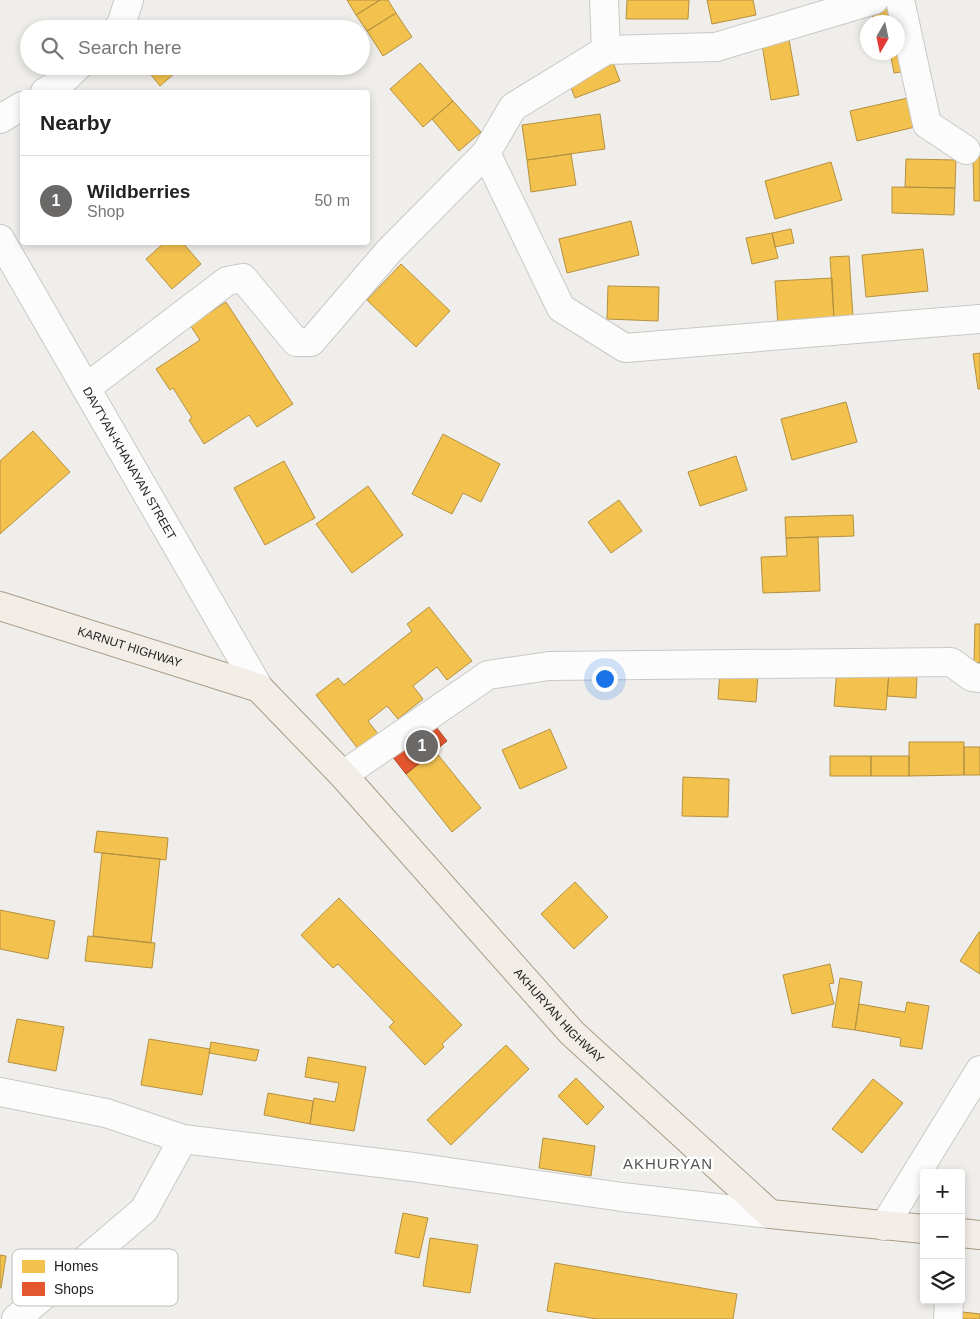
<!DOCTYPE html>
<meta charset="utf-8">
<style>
body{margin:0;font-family:Arial,sans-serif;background:#f2f2f2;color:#222}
.controls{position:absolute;right:15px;bottom:15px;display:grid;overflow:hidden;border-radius:5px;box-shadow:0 2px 8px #0003}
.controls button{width:45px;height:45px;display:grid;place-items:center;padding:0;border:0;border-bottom:1px solid #e0e0e0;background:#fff;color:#222;font:25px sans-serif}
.compass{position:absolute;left:860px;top:15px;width:45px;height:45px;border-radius:50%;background:#fff;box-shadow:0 2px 8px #0003;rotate:189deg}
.you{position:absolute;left:604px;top:678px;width:18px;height:18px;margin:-12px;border:4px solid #fff;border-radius:50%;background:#1a73e8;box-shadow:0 0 0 8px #1a73e833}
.badge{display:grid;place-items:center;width:32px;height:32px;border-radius:50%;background:#6a6968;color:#fff;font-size:16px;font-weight:700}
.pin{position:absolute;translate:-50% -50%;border:2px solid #fff;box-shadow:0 1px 5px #0006}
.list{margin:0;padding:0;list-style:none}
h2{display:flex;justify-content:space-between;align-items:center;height:65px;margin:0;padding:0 20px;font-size:21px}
h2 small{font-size:16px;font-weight:400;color:#767676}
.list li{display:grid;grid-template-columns:32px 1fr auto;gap:15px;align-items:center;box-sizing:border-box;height:90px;padding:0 20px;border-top:1px solid #e0e0e0}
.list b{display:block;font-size:19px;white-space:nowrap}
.list p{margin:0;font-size:16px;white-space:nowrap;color:#767676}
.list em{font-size:16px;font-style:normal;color:#767676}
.icon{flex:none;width:28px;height:28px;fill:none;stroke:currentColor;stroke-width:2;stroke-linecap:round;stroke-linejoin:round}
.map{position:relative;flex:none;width:980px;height:1319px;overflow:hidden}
.search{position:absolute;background:#fff;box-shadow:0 2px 8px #0003;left:20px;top:20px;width:350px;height:55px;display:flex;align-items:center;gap:12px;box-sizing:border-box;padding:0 18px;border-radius:28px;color:#767676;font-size:19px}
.panel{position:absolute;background:#fff;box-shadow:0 2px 8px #0003;left:20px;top:90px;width:350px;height:155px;border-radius:5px}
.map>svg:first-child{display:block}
.homes{fill:#f2c14e;stroke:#b49141}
.shops{fill:#e4572e;stroke:#aa472a}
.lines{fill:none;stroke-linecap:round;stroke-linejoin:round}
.minor-casing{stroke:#c9c8c7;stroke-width:30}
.major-casing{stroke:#a79c86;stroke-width:30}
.minor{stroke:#fdfcfc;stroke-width:28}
.major{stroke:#f3ede7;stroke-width:28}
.labels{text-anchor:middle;stroke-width:5;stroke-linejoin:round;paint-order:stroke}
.street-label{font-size:12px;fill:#222;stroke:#fff}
.quarter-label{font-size:15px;letter-spacing:1px;fill:#555;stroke:#fff}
.key{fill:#fff;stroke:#bdbdbd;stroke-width:1}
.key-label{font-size:14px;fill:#222}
</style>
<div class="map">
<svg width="980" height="1319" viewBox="0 0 980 1319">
<rect width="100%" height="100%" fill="#f0eeeb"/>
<path class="homes" d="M 347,0 L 380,0 L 356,15 Z
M 380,0 L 388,0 L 396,13 L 367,31 L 356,15 Z
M 627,0 L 689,0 L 688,19 L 626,19 Z
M 707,0 L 753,0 L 756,15 L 712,24 Z
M 890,0 L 898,22 L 874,22 L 870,4 Z
M 396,13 L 412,37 L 383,56 L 367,31 Z
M 788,34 L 799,95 L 771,100 L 761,38 Z
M 890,52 L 898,52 L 908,71 L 894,73 Z
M 612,60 L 620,81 L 575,98 L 567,77 Z
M 420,63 L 453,101 L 423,127 L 390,89 Z
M 144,66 L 183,66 L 160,86 Z
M 912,97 L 919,126 L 857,141 L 850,111 Z
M 453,101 L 481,132 L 459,151 L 432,119 Z
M 600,114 L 605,149 L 527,160 L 522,125 Z
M 571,154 L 576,185 L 531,192 L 527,160 Z
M 973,157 L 980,157 L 980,201 L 974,201 Z
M 906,159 L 956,160 L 955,188 L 905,187 Z
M 831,162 L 842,200 L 775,219 L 765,181 Z
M 892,187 L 955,188 L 954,215 L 892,213 Z
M 631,221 L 639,255 L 567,273 L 559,239 Z
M 791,229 L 794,243 L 775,247 L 772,233 Z
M 772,233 L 778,258 L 752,264 L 746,238 Z
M 165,242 L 182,242 L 201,264 L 172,289 L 146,259 Z
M 923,249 L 928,291 L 866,297 L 862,255 Z
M 849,256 L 853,317 L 834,318 L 830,257 Z
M 401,264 L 450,311 L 416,347 L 367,300 Z
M 832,278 L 834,322 L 778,325 L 775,281 Z
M 608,286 L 659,287 L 658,321 L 607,319 Z
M 226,302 L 293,404 L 257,427 L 249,415 L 204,444 L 189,420 L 192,418 L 173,388 L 170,390 L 156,369 L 200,340 L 190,325 Z
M 980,353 L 980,389 L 978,389 L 973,354 Z
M 846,402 L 857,442 L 792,460 L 781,419 Z
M 33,431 L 70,472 L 0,534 L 0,461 Z
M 443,434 L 500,464 L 481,502 L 463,493 L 452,514 L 412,494 Z
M 736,456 L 747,490 L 700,506 L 688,472 Z
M 284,461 L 315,518 L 265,545 L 234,488 Z
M 368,486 L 403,535 L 352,573 L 316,524 Z
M 619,500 L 642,531 L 611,553 L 588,522 Z
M 853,515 L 854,536 L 786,538 L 785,517 Z
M 818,537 L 820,591 L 763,593 L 761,557 L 787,556 L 786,538 Z
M 429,607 L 472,661 L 447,680 L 437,667 L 413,686 L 423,699 L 398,719 L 387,706 L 368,721 L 378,734 L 359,750 L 316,695 L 338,678 L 344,685 L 412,631 L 407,624 Z
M 975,624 L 980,624 L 980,663 L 974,662 Z
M 837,668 L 889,672 L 886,710 L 834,706 Z
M 720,671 L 758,674 L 756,702 L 718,699 Z
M 889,672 L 917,675 L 916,698 L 887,696 Z
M 550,729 L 567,768 L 520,789 L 502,750 Z
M 909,742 L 964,742 L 964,775 L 909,776 Z
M 964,747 L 980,747 L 980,775 L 964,775 Z
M 435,751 L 481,808 L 452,832 L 406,774 Z
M 830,756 L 871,756 L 871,776 L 830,776 Z
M 871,756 L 909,756 L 909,776 L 871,776 Z
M 683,777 L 729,779 L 728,817 L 682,816 Z
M 97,831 L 168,838 L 166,860 L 94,852 Z
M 102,853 L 160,859 L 151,943 L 93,936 Z
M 575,882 L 608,917 L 574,949 L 541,914 Z
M 339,898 L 462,1025 L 442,1044 L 444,1047 L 425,1065 L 389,1027 L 394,1022 L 338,964 L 333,968 L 301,935 Z
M 0,910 L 55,921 L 48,959 L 0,949 Z
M 979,932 L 980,932 L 980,974 L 960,961 Z
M 88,936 L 155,943 L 152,968 L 85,961 Z
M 830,964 L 834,983 L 829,984 L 834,1004 L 792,1014 L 783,975 Z
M 840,978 L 862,982 L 855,1030 L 832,1027 Z
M 907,1002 L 929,1006 L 922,1049 L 900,1046 L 901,1038 L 855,1030 L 859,1004 L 905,1012 Z
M 17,1019 L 64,1027 L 56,1071 L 8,1062 Z
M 149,1039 L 210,1049 L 202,1095 L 141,1085 Z
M 211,1042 L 259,1050 L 256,1061 L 209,1053 Z
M 506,1045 L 529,1069 L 451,1145 L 427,1120 Z
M 308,1057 L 366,1067 L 354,1131 L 310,1124 L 314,1098 L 335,1102 L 339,1083 L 305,1077 Z
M 576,1078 L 604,1107 L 587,1125 L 558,1096 Z
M 873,1079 L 903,1103 L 862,1153 L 832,1129 Z
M 268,1093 L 313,1101 L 310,1124 L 264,1115 Z
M 543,1138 L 595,1146 L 591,1176 L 539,1168 Z
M 403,1213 L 428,1218 L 419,1258 L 395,1253 Z
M 430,1238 L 478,1245 L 470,1293 L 423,1286 Z
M 0,1255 L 6,1256 L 1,1288 L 0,1288 Z
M 555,1263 L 737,1294 L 733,1319 L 597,1319 L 547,1311 Z
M 963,1312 L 980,1314 L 980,1319 L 962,1319 Z"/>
<path class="shops" d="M 433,723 L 447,741 L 406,774 L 392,756 Z"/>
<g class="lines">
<defs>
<g id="minor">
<path d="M 604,0 L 606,50"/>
<path d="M 900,0 L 927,124 L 966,150"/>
<path d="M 117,29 L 121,25 L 129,0"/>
<path d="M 45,92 L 59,84 L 78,66"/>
<path d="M 0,119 L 22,106"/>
<path d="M 486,153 L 561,308 L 625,348 L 980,319"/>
<path id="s1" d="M 0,239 L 259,688"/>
<path d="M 86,388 L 227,281 L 243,278 L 296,342 L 311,342 L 389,251 L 486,153 L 513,107 L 606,50 L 716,47 L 874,0"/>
<path d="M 343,775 L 488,675 L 549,666 L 951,662 L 972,677 L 980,678"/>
<path d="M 0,1092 L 106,1113 L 183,1139 L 413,1167 L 622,1197 L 770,1214"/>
<path d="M 884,1226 L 980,1070"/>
<path d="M 16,1319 L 144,1210 L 183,1139"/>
<path d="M 948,1319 L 949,1300"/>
</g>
<g id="major">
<path id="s2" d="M 0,606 L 259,688 L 343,775 L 572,1033 L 770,1214 L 924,1229"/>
<path d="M 961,1233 L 980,1235"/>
</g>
</defs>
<use href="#minor" class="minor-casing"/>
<use href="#major" class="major-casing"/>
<use href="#minor" class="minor"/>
<use href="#major" class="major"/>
</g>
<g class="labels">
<g class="street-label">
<text dy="4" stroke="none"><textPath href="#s1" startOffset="259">DAVTYAN-KHANAYAN STREET</textPath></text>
<text dy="4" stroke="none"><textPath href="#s2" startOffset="136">KARNUT HIGHWAY</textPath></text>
<text dy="4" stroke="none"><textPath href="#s2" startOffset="716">AKHURYAN HIGHWAY</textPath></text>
</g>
<g class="quarter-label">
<text x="668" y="1169">AKHURYAN</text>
</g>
</g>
<rect x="12" y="1249" width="166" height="57" rx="8" class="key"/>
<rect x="22" y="1260" width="23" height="13" fill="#f2c14e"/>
<rect x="22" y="1282" width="23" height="14" fill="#e4572e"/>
<g class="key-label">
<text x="54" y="1271">Homes</text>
<text x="54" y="1294">Shops</text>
</g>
</svg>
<div class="controls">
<button>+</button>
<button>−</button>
<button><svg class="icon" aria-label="layers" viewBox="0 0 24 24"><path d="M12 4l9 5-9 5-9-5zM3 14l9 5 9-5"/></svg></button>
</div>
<svg class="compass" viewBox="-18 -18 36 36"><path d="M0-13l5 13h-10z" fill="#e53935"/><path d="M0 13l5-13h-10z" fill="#767676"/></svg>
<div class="you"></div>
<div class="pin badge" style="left:422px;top:746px">1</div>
<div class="search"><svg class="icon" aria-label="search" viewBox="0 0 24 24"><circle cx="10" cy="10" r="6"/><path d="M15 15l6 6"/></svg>Search here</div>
<section class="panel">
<h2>Nearby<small></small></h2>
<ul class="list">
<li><span class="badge">1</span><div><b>Wildberries</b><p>Shop</p></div><em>50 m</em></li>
</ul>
</section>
</div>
